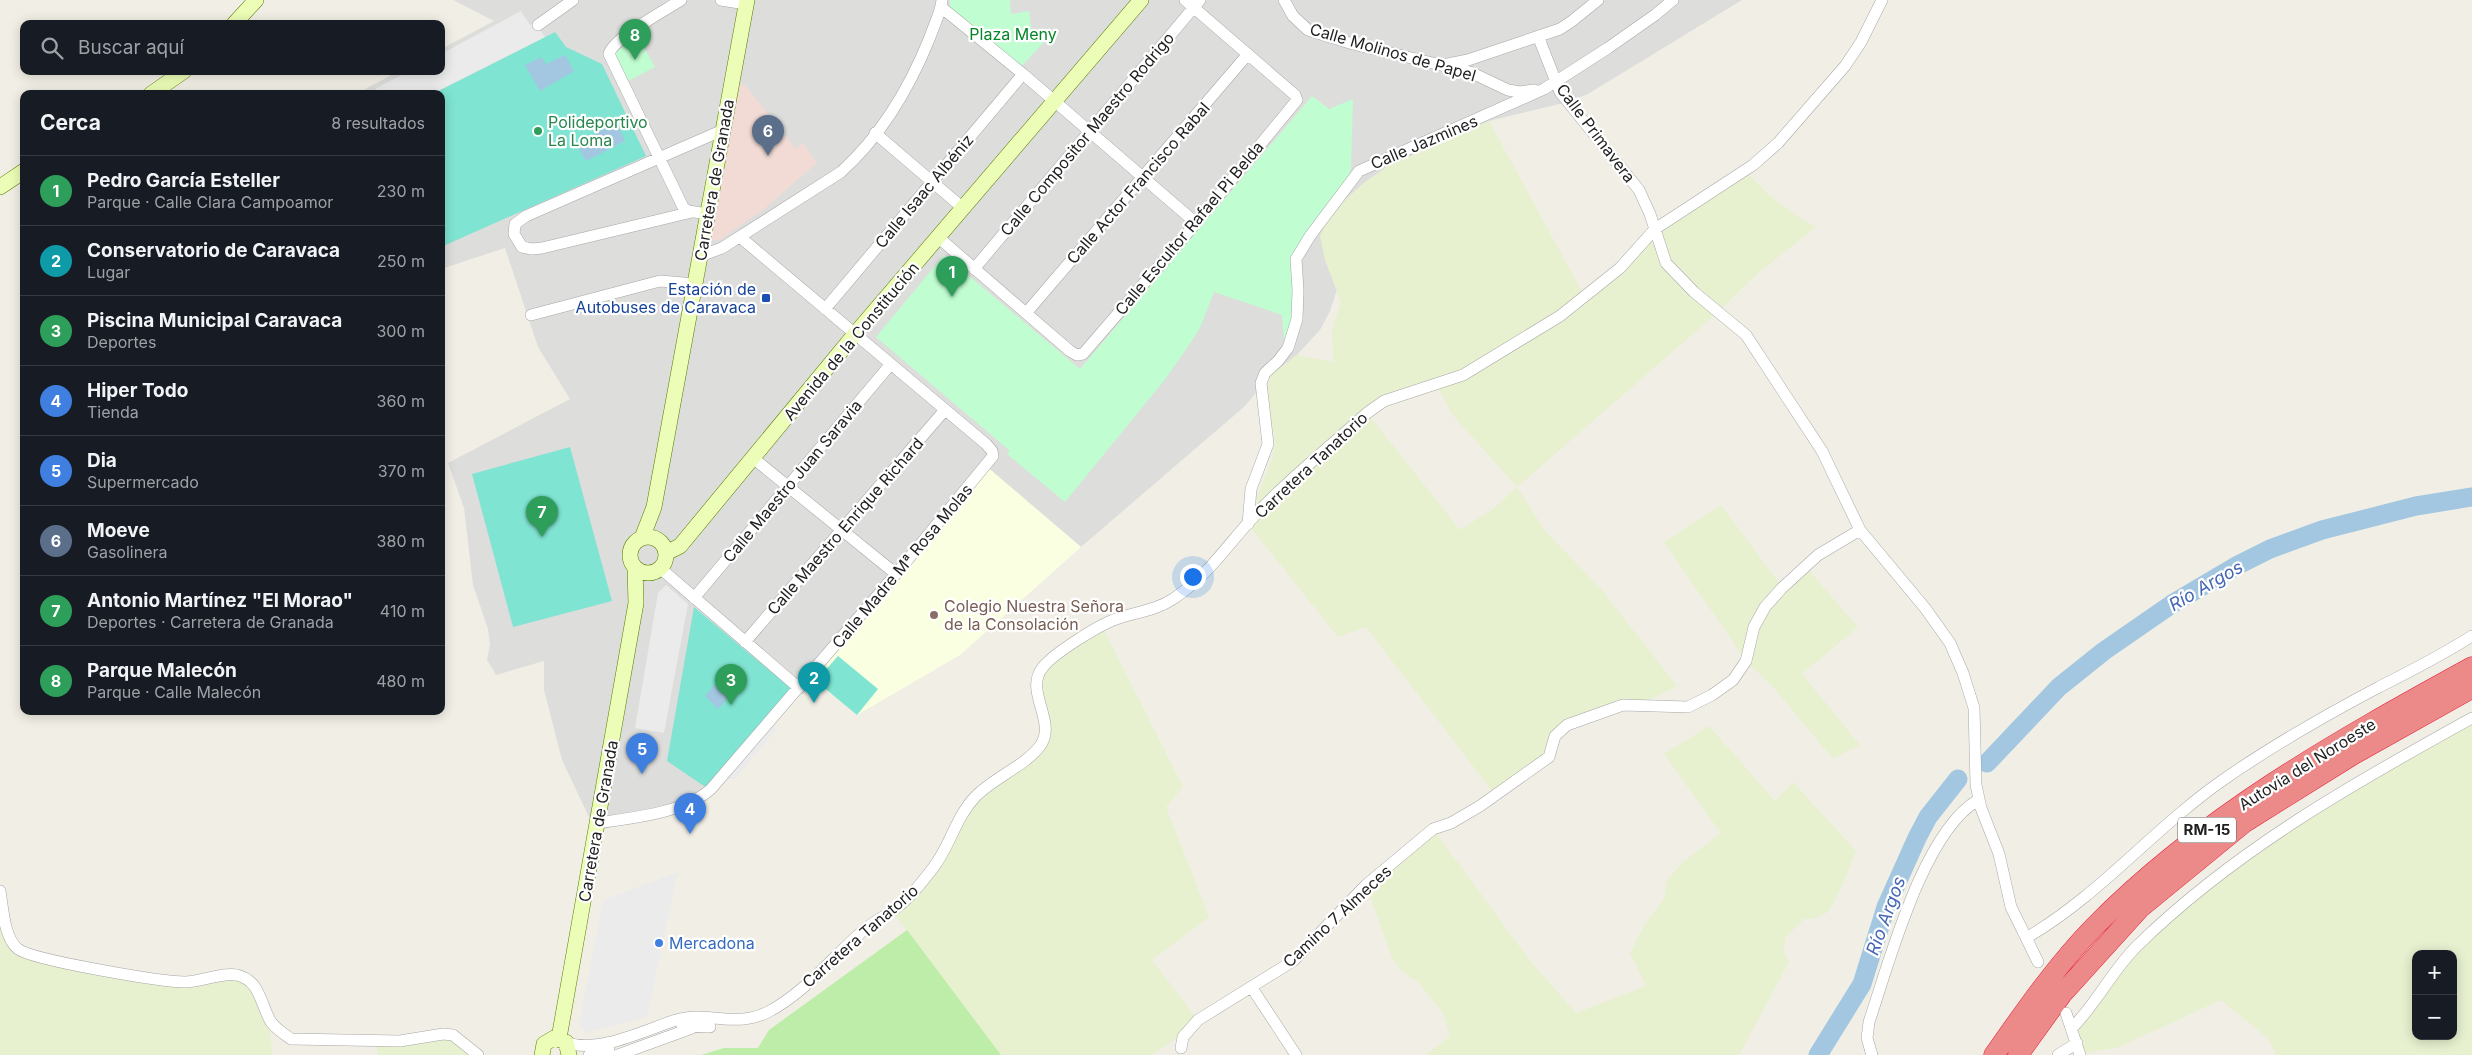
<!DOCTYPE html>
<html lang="es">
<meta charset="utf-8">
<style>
body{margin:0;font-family:Inter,sans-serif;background:#20242c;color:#f1f3f6}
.controls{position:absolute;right:15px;bottom:15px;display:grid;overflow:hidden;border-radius:10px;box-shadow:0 2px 12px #0003}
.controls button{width:45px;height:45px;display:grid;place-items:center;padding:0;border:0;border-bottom:1px solid #363941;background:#171b24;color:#f1f3f6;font:25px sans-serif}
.you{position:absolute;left:1192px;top:576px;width:18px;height:18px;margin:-12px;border:4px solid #fff;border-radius:50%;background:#1a73e8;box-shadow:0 0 0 8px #1a73e833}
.badge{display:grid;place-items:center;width:32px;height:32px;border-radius:50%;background:#7c3aed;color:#fff;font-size:16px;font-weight:700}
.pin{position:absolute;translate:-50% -41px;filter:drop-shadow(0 1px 2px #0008)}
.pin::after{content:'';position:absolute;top:26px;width:18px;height:15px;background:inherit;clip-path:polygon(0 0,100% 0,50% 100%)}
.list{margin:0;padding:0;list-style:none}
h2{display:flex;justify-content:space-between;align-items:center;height:65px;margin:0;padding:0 20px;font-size:21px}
h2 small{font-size:16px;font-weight:400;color:#9ea1a6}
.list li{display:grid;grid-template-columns:32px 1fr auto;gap:15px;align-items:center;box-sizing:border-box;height:70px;padding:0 20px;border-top:1px solid #363941}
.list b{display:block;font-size:19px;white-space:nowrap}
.list p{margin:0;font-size:16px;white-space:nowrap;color:#9ea1a6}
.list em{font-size:16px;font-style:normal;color:#9ea1a6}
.icon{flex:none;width:28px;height:28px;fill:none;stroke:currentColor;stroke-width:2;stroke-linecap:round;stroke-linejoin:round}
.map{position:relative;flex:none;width:2472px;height:1055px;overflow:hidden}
.search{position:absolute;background:#171b24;box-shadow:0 2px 12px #0003;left:20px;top:20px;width:425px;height:55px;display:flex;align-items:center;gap:12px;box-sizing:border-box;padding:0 18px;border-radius:10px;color:#9ea1a6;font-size:19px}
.panel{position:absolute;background:#171b24;box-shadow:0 2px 12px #0003;left:20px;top:90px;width:425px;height:625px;border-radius:10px}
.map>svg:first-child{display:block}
.residential{fill:#dddddc}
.commercial{fill:#f2dbd4}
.education{fill:#f9ffe0}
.farmland{fill:#e7f0cf;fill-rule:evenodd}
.grass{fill:#bdeda8}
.park{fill:#c0fdd1}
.pitch{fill:#7fe4d1}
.parking{fill:#ebebeb}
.water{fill:#a3c7e1}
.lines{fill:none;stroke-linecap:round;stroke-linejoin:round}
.river{stroke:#a3c7e1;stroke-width:19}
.street-casing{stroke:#a6a6a6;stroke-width:12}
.secondary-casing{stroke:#577d00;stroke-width:16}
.highway-casing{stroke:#e61b38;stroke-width:21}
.street{stroke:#fff;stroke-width:11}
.secondary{stroke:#ecfdb7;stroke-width:15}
.highway{stroke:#ec8a89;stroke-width:20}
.leisure-dot{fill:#2e9e5b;stroke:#fff;stroke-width:2}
.transit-dot{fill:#1a4fb4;stroke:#fff;stroke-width:2}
.education-dot{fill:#8d6e63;stroke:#fff;stroke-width:2}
.shop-dot{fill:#3f7fe0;stroke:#fff;stroke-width:2}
.labels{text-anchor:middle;stroke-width:4.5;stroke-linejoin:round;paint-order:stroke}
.shield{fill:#fff;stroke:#626262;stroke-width:1}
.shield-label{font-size:15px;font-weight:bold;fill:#1f1f1f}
.park-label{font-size:16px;fill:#058629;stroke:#fff}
.street-label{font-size:16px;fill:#1f1f1f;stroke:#fff}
.leisure-label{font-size:16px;fill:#27864d;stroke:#fff;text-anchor:start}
.transit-label{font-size:16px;fill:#164399;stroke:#fff;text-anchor:end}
.education-label{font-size:16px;fill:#785e54;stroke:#fff;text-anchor:start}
.shop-label{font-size:16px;fill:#366cbe;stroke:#fff;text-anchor:start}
.water-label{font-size:18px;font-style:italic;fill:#4567b5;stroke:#fff}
</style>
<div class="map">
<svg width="2472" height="1055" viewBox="0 0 2472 1055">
<rect width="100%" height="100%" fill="#f1efe5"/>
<path class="residential" d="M 453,0 L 1742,0 L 1588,94 L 1568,102 L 1489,121 L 1388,166 L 1364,183 L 1345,200 L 1325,226 L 1325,260 L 1337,290 L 1330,311 L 1320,330 L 1297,355 L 1272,374 L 1245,406 L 1081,547 L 986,466 L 711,789 L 653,814 L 596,832 L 562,760 L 544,690 L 544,661 L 496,675 L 487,660 L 490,644 L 488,629 L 473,585 L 464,508 L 448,463 L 570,399 L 538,347 L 505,248 L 441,269 L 441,94 L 356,94 L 399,71 L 441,71 L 441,49 L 494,21 Z"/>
<path class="commercial" d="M 738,84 L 745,85 L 796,149 L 803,143 L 817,163 L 764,209 L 718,241 L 710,239 Z"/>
<path class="education" d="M 986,466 L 1081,547 L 960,655 L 857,715 L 809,675 Z"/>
<path class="farmland" d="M 1489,121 L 1585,297 L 1638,247 L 1745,170 L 1769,195 L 1795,215 L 1816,227 L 1758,273 L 1717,313 L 1517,487 L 1546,532 L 1601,589 L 1677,686 L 1640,704 L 1567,725 L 1552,751 L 1496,796 L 1366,627 L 1338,637 L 1248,524 L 1260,510 L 1256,500 L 1273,457 L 1275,438 L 1267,404 L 1267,387 L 1272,374 L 1297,355 L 1333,362 L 1332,330 L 1341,302 L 1325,260 L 1320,236 L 1325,226 L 1345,200 L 1364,183 L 1388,166 ZM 1437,385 L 1451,413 L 1517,487 L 1493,509 L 1460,530 L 1368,414 Z
M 1721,505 L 1782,587 L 1805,566 L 1858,627 L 1802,674 L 1860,745 L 1833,759 L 1773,687 L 1746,661 L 1664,542 Z
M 1102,626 L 1183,787 L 1166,807 L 1209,917 L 1152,960 L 1198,1020 L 1190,1029 L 1152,1055 L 1001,1055 L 892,911 L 910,896 L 961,816 L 1040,746 L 1038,674 Z
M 2472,718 L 2472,1055 L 2276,1055 L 2269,1039 L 2221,1000 L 2119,1047 L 2080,1054 L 2072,1028 L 2124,963 L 2247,854 ZM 2416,954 L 2453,954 L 2453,1036 L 2416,1036 Z
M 1709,726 L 1775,801 L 1793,782 L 1856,851 L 1840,891 L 1828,912 L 1816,918 L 1804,919 L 1786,937 L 1783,950 L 1789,962 L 1739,1055 L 1426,1055 L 1450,1036 L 1443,1013 L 1418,982 L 1402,972 L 1392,958 L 1366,885 L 1433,829 L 1531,962 L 1576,1013 L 1646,986 L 1630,953 L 1645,924 L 1664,899 L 1667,880 L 1683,862 L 1721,833 L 1664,754 Z
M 0,891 L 11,941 L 70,964 L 207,980 L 247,980 L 266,1009 L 273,1055 L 0,1055 Z
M 443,1034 L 478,1055 L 378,1055 L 376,1041 Z"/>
<path class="grass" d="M 907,930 L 1001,1055 L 701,1055 L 724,1048 L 758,1048 L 769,1030 Z"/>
<path class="park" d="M 950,0 L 1010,0 L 1011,14 L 1029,11 L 1031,27 L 1044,42 L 1021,67 L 950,8 Z
M 638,36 L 655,67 L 628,81 L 615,53 Z
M 1312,96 L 1329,109 L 1353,99 L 1351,167 L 1348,180 L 1302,243 L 1289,337 L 1284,339 L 1282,315 L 1214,292 L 1200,328 L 1185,351 L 1163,382 L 1065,502 L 1007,454 L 1010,451 L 876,337 L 944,255 L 1080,369 Z"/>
<path class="pitch" d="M 555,32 L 566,47 L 602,64 L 646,156 L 441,247 L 441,94 L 432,94 Z
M 570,447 L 612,601 L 513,627 L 472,474 Z
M 694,607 L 795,692 L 710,790 L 667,761 Z
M 838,656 L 878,689 L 857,715 L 816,681 Z"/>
<path class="parking" d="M 521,11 L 530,25 L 535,22 L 545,37 L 432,94 L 372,94 L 377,88 L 409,71 L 441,71 L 441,54 Z
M 666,585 L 688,604 L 664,733 L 635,728 L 658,593 Z
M 773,717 L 776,730 L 735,779 L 720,778 Z
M 678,872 L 647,1017 L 585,1033 L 579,1024 L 603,900 Z"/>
<path class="water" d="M 565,55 L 574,71 L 540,91 L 525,65 L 541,57 L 546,64 Z
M 617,122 L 625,141 L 586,161 L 576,144 Z
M 730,667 L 745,680 L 718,709 L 705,696 Z"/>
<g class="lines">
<path class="river" d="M 1987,763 L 2059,687 L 2104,651 L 2172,604 L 2238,565 L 2270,549 L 2322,530 L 2416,506 L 2472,497
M 1818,1055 L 1862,984 L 1886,907 L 1917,838 L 1928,817 L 1958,779"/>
<defs>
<path id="street" d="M 681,0 C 666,10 613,38 609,54 L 683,207 L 688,211 L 708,214
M 721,0 L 746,4
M 1284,0 L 1293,16 L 1308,30 L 1353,44 L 1470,72 L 1508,90 L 1520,92 L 1534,90
M 941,7 L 1023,74 L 1196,223
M 538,25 L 573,0
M 1538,36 L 1560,92 L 1639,190 L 1650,214 L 1666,263 L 1694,292 L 1746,335 L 1822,451 L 1860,530 L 1925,608 L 1950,643 L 1963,673 L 1974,708 L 1976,785 L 1981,808 L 1999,854 L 2011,907 L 2038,962
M 1448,64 L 1468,60 L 1560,29 L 1572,21 L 1598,0
M 875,133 L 964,209
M 692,212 L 542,248 L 532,249 L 522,247 L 514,234 L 515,224 L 526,216 L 723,130
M 939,238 L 1070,351 L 1077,355 L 1083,354 L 1196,223 L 1297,100 L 1295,95 L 1185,0
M 700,256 L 722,248 L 841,172 C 882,135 910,87 930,37 C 934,25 941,12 942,0
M 974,269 L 1200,0
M 825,309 L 1023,74
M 1027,312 L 1248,54
M 531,315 L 660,281 L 695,284
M 753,458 L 896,574
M 1248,524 L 1251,489 L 1268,444 L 1261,383 L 1265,373 L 1278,361 L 1288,348 L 1297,319 L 1298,290 L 1296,259 L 1310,236 L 1359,171 L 1544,89 L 1608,48 L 1655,15 L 1673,0
M 660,568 L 799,688
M 694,598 L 890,365
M 745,642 L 944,411
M 597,823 C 632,818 684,813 711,789 L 896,574 L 993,456 L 992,451 L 986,444 L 740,237
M 0,891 C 3,908 4,938 18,949 C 32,960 162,982 185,982 C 201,982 223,972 237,975 C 261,981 260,1004 271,1022 C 276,1029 284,1034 291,1039 L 400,1041 L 443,1034 L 453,1035 L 478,1055
M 2026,938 C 2099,896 2154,828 2223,780 C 2273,745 2326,715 2379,687 C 2411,671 2442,655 2472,636
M 1252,988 L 1296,1055
M 2066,1013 L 2080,1055
M 682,1026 L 710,1027
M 2072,1028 C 2097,1003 2113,969 2138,945 C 2235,850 2354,783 2472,718
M 566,1042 C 596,1055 647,1029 676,1020 C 708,1010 734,1029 768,1012 C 805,993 833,956 864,930 C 874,921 886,916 896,908 C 911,897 922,882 933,868 C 950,846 956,817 975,797 C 993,778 1025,766 1040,746 C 1058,722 1023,691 1043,667 C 1054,653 1099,625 1116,619 C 1135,612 1155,611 1173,599 C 1210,575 1231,539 1261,509 C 1294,475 1332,445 1367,413 L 1384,401 L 1463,375 L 1560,316 L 1620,268 L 1655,229 L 1753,165 L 1778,143 L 1845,66 L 1861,42 L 1882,0
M 1181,1048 L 1183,1037 L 1198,1020 L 1293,961 L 1366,885 L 1433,829 L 1451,823 L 1480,806 L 1549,757 L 1555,736 L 1567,725 L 1623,705 L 1688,707 L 1712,695 L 1733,680 L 1746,661 L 1754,627 L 1765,607 L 1782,588 L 1818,555 L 1860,530
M 589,1055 L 609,1050
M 618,1055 L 692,1028
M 1872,1055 L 1867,1038 L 1869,1022 C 1889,963 1923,832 1978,800
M 2058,1055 L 2077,1043"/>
<path id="secondary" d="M 234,24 L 256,0
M 151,94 L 184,71
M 0,187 L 24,171
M630 555a18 18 0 1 1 36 0a18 18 0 1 1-36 0Z
M 642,538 L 654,507 L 747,0
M 666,553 L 680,546 L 855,334 L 1141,0
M 559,1038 L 636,603 L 635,568
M 542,1055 L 544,1044 L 554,1038 L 566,1042 L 569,1055"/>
<path id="highway" d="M 1994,1055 C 2025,1011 2056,966 2094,927 C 2203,816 2337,741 2472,667
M 2018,1055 L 2062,994 L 2140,908 L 2245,822 L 2354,754 L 2472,688"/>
</defs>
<use href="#street" class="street-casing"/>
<use href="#secondary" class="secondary-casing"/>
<use href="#highway" class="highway-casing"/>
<use href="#street" class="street"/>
<use href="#secondary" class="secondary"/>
<use href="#highway" class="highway"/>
</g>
<circle class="leisure-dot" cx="538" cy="131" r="5"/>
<rect class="transit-dot" x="761" y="293" width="10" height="10" rx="2.5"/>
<circle class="education-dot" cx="934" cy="615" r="5"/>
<circle class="shop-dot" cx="659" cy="943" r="5"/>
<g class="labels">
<rect class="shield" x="2178" y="817.5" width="58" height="25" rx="4"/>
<g class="shield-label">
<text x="2207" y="835">RM-15</text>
</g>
<g class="park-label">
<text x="1013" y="40">Plaza Meny</text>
</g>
<g class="street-label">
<text transform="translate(1393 52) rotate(16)" y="6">Calle Molinos de Papel</text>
<text transform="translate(1596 133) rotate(53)" y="6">Calle Primavera</text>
<text transform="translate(1087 134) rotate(-50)" y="6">Calle Compositor Maestro Rodrigo</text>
<text transform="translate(1424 142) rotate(-23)" y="6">Calle Jazmines</text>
<text transform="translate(714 180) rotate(-80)" y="6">Carretera de Granada</text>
<text transform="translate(1138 183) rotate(-49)" y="6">Calle Actor Francisco Rabal</text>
<text transform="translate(924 191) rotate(-50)" y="6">Calle Isaac Albéniz</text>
<text transform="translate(1189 228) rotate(-50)" y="6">Calle Escultor Rafael Pi Belda</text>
<text transform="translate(851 341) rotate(-50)" y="6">Avenida de la Constitución</text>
<text transform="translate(1311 465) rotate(-43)" y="6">Carretera Tanatorio</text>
<text transform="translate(792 481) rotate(-50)" y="6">Calle Maestro Juan Saravia</text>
<text transform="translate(845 526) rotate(-49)" y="6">Calle Maestro Enrique Richard</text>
<text transform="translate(902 566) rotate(-50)" y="6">Calle Madre Mª Rosa Molas</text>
<text transform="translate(2307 764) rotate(-32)" y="6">Autovía del Noroeste</text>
<text transform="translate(598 821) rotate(-80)" y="6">Carretera de Granada</text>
<text transform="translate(1337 916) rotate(-43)" y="6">Camino 7 Almeces</text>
<text transform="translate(860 936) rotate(-41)" y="6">Carretera Tanatorio</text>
</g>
<g class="leisure-label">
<text x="548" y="128">Polideportivo<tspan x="548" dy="18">La Loma</tspan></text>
</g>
<g class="transit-label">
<text x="756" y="295">Estación de<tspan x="756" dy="18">Autobuses de Caravaca</tspan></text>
</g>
<g class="education-label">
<text x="944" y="612">Colegio Nuestra Señora<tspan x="944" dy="18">de la Consolación</tspan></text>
</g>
<g class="shop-label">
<text x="669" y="949">Mercadona</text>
</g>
<g class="water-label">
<text transform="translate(2206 586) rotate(-30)" y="6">Río Argos</text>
<text transform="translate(1886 916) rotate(-70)" y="6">Río Argos</text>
</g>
</g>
</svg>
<div class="controls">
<button>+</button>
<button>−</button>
</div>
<div class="you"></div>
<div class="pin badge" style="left:952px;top:297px;background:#2e9e5b">1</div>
<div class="pin badge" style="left:814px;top:703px;background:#0f9aa8">2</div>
<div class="pin badge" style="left:731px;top:705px;background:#2e9e5b">3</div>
<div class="pin badge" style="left:690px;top:834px;background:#3f7fe0">4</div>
<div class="pin badge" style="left:642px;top:774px;background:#3f7fe0">5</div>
<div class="pin badge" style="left:768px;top:156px;background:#5c6f8a">6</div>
<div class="pin badge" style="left:542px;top:537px;background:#2e9e5b">7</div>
<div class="pin badge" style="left:635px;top:60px;background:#2e9e5b">8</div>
<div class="search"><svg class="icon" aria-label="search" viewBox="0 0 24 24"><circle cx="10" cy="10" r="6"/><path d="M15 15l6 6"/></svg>Buscar aquí</div>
<section class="panel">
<h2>Cerca<small>8 resultados</small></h2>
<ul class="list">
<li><span class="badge" style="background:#2e9e5b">1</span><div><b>Pedro García Esteller</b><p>Parque · Calle Clara Campoamor</p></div><em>230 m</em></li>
<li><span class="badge" style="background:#0f9aa8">2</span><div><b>Conservatorio de Caravaca</b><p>Lugar</p></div><em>250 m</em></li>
<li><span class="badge" style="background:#2e9e5b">3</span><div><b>Piscina Municipal Caravaca</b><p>Deportes</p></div><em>300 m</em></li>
<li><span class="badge" style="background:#3f7fe0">4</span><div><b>Hiper Todo</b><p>Tienda</p></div><em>360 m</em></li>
<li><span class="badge" style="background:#3f7fe0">5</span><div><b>Dia</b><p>Supermercado</p></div><em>370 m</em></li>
<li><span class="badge" style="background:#5c6f8a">6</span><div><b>Moeve</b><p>Gasolinera</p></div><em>380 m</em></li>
<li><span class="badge" style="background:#2e9e5b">7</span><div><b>Antonio Martínez &quot;El Morao&quot;</b><p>Deportes · Carretera de Granada</p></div><em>410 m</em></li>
<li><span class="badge" style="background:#2e9e5b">8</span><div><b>Parque Malecón</b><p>Parque · Calle Malecón</p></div><em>480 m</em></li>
</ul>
</section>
</div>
